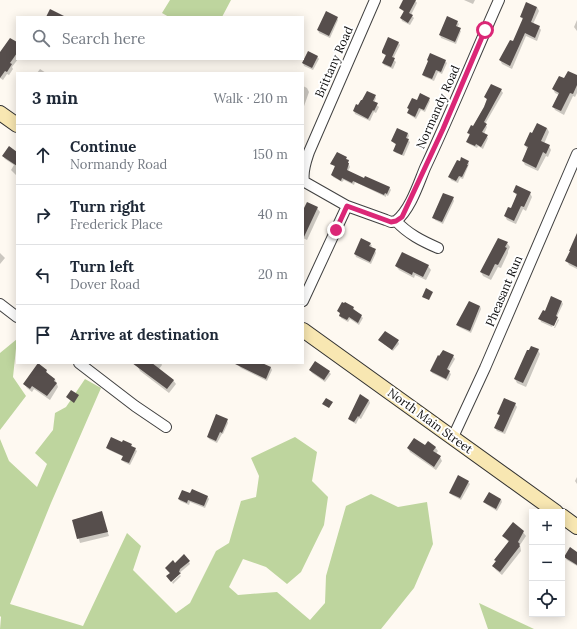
<!DOCTYPE html>
<meta charset="utf-8">
<style>
body{margin:0;font-family:Lora,serif;background:#f6f6f7;color:#1f2937}
.controls{position:absolute;right:12px;bottom:12px;display:grid;overflow:hidden;border-radius:0px;box-shadow:0 2px 10px #0003}
.controls button{width:36px;height:36px;display:grid;place-items:center;padding:0;border:0;border-bottom:1px solid #e0e1e3;background:#fff;color:#1f2937;font:20px sans-serif}
.stop{position:absolute;width:12px;height:12px;margin:-9px;border:3px solid #db2777;border-radius:50%;background:#fff}
.stop.end{background:#db2777;border-color:#fff;box-shadow:0 1px 4px #0008}
.list{margin:0;padding:0;list-style:none}
h2{display:flex;justify-content:space-between;align-items:center;height:52px;margin:0;padding:0 16px;font-size:17px}
h2 small{font-size:13px;font-weight:400;color:#747a83}
.list li{display:grid;grid-template-columns:26px 1fr auto;gap:12px;align-items:center;box-sizing:border-box;height:60px;padding:0 16px;border-top:1px solid #e0e1e3}
.list b{display:block;font-size:15px;white-space:nowrap}
.list p{margin:0;font-size:13px;white-space:nowrap;color:#747a83}
.list em{font-size:13px;font-style:normal;color:#747a83}
.icon{flex:none;width:22px;height:22px;fill:none;stroke:currentColor;stroke-width:2;stroke-linecap:round;stroke-linejoin:round}
.map{position:relative;flex:none;width:577px;height:629px;overflow:hidden}
.search{position:absolute;background:#fff;box-shadow:0 2px 10px #0003;left:16px;top:16px;width:288px;height:44px;display:flex;align-items:center;gap:10px;box-sizing:border-box;padding:0 14px;border-radius:0px;color:#747a83;font-size:15px}
.panel{position:absolute;background:#fff;box-shadow:0 2px 10px #0003;left:16px;top:72px;width:288px;height:292px;border-radius:0px}
.map>svg:first-child{display:block}
.forest{fill:#bed59e}
.shadow{fill:#0003}
.building{fill:#564e4c}
.lines{fill:none;stroke-linecap:round;stroke-linejoin:round}
.street-casing{stroke:#414141;stroke-width:12}
.secondary-casing{stroke:#303030;stroke-width:16}
.street{stroke:#fff;stroke-width:10}
.secondary{stroke:#f8e7b2;stroke-width:14}
.route{stroke:#db2777;stroke-width:5}
.labels{text-anchor:middle;stroke-width:4;stroke-linejoin:round;paint-order:stroke}
.street-label{font-size:12px;fill:#0e0e0e;stroke:#fff}
</style>
<div class="map">
<svg width="577" height="629" viewBox="0 0 577 629">
<rect width="100%" height="100%" fill="#fef9f1"/>
<path class="forest" d="M 170,0 L 231,0 L 222,17 L 169,17 L 162,13 Z
M 17,339 L 13,377 L 26,396 L 0,430 L 0,353 Z
M 85,379 L 101,388 L 51,503 L 10,604 L 83,626 L 127,533 L 141,546 L 133,570 L 176,613 L 190,603 L 216,551 L 229,543 L 241,501 L 256,497 L 259,476 L 251,458 L 295,437 L 317,452 L 312,481 L 328,497 L 324,525 L 301,572 L 287,584 L 266,567 L 243,559 L 229,587 L 238,595 L 277,592 L 310,620 L 325,603 L 326,576 L 346,506 L 371,494 L 398,507 L 427,502 L 433,544 L 414,588 L 381,629 L 0,629 L 1,617 L 0,616 L 0,439 L 9,461 L 37,487 L 47,464 L 35,453 L 53,430 L 55,413 L 66,407 Z
M 479,603 L 534,629 L 488,629 Z"/>
<path class="shadow" d="M 404,0 L 415,0 L 417,3 L 411,15 L 414,18 L 410,25 L 402,21 L 401,18 L 404,12 L 400,8 Z
M 464,0 L 475,0 L 473,4 Z
M 537,7 L 539,11 L 533,24 L 539,27 L 541,30 L 537,41 L 526,36 L 512,69 L 502,64 L 500,60 L 514,43 L 523,20 L 521,17 Z
M 337,18 L 338,20 L 330,38 L 319,33 L 318,30 Z
M 577,20 L 577,31 L 574,27 Z
M 457,22 L 459,24 L 457,28 L 461,31 L 456,44 L 441,38 L 440,35 Z
M 398,42 L 400,45 L 393,59 L 396,62 L 393,69 L 384,65 L 383,63 L 386,56 L 383,53 Z
M 17,43 L 18,59 L 12,67 L 13,69 L 9,75 L 7,74 L 3,80 L 0,78 L 0,54 Z
M 317,56 L 319,59 L 313,70 L 304,66 L 303,63 Z
M 445,61 L 447,63 L 442,74 L 438,72 L 434,81 L 425,77 L 423,75 Z
M 40,69 L 46,73 L 37,73 Z
M 577,76 L 577,93 L 575,97 L 573,96 L 564,115 L 555,110 L 553,106 L 559,95 L 555,93 L 553,89 L 565,80 Z
M 303,86 L 307,88 L 309,92 L 303,109 Z
M 501,90 L 503,93 L 485,124 L 487,127 L 484,134 L 488,138 L 483,149 L 478,146 L 477,148 L 469,144 L 467,142 L 470,136 L 468,133 L 473,127 L 484,107 L 487,100 L 485,97 Z
M 375,96 L 376,98 L 374,103 L 379,107 L 376,113 L 374,112 L 370,121 L 355,114 L 354,111 L 359,106 Z
M 429,99 L 430,101 L 425,112 L 421,110 L 416,119 L 410,115 L 408,108 L 417,102 Z
M 547,128 L 549,132 L 544,144 L 549,146 L 551,150 L 548,157 L 546,156 L 538,171 L 525,165 L 523,161 L 527,149 L 525,145 L 533,134 Z
M 408,133 L 409,136 L 407,139 L 410,142 L 404,156 L 396,153 L 394,151 L 396,145 L 392,141 Z
M 17,153 L 17,176 L 11,170 L 14,165 L 5,159 L 3,156 Z
M 346,158 L 350,167 L 348,171 L 365,179 L 389,187 L 391,190 L 388,196 L 386,195 L 386,197 L 355,182 L 354,185 L 344,180 L 342,182 L 333,177 L 332,175 L 336,168 L 332,164 Z
M 468,162 L 469,164 L 463,179 L 460,178 L 458,183 L 451,180 L 450,177 Z
M 514,192 L 530,193 L 532,197 L 526,211 L 523,209 L 516,224 L 507,220 L 505,216 L 511,209 L 517,196 Z
M 453,198 L 454,201 L 443,224 L 435,220 L 434,218 Z
M 317,208 L 320,212 L 307,240 L 303,238 L 303,213 Z
M 577,239 L 577,269 L 569,265 L 567,261 Z
M 370,243 L 372,246 L 370,248 L 375,250 L 376,253 L 371,264 L 356,257 L 355,254 Z
M 507,243 L 510,247 L 508,251 L 508,253 L 501,268 L 498,267 L 491,280 L 483,276 L 481,272 Z
M 0,253 L 5,258 L 0,264 Z
M 396,266 L 428,266 L 431,270 L 426,280 L 415,275 L 414,278 L 399,270 Z
M 562,302 L 563,304 L 552,327 L 541,322 L 540,319 L 545,312 Z
M 480,306 L 481,309 L 471,333 L 459,327 L 457,325 Z
M 353,308 L 363,318 L 359,325 L 350,319 L 348,322 L 341,318 L 341,315 L 338,311 Z
M 558,319 L 559,320 L 555,328 L 554,328 Z
M 380,340 L 398,341 L 399,344 L 393,351 Z
M 538,350 L 540,354 L 526,387 L 517,383 L 515,379 Z
M 453,356 L 455,359 L 448,371 L 451,374 L 448,381 L 432,373 L 431,371 Z
M 141,363 L 161,363 L 162,365 L 159,369 L 173,380 L 176,384 L 169,393 L 140,371 L 138,367 Z
M 241,363 L 260,363 L 271,368 L 272,370 L 267,381 L 241,368 L 239,366 Z
M 310,370 L 329,372 L 331,374 L 325,382 L 312,373 Z
M 46,371 L 49,375 L 55,379 L 58,387 L 50,400 L 34,389 L 32,392 L 27,388 L 24,384 Z
M 369,400 L 370,403 L 361,419 L 359,418 L 356,424 L 351,421 L 349,419 Z
M 515,404 L 517,407 L 505,434 L 497,431 L 495,428 L 500,416 L 498,414 Z
M 216,415 L 227,420 L 228,423 L 223,434 L 222,434 L 217,443 L 209,439 L 208,437 Z
M 123,443 L 131,445 L 137,451 L 130,465 L 124,462 L 122,460 L 124,457 L 109,450 L 107,448 Z
M 425,447 L 435,447 L 438,451 L 436,454 L 440,457 L 442,461 L 436,470 L 410,452 L 408,448 Z
M 577,477 L 577,484 L 575,481 Z
M 468,482 L 470,484 L 461,500 L 452,495 L 450,493 Z
M 191,495 L 207,496 L 209,499 L 205,508 L 190,502 L 189,505 L 180,501 L 179,499 Z
M 501,499 L 502,502 L 497,511 L 486,504 L 485,502 Z
M 101,512 L 109,536 L 80,543 L 73,520 Z
M 523,532 L 526,536 L 520,545 L 521,551 L 502,575 L 496,570 L 493,566 L 496,562 L 495,560 L 509,543 L 504,536 Z
M 577,553 L 577,566 L 567,560 L 565,557 Z
M 189,562 L 190,564 L 170,581 L 170,574 L 167,570 L 175,564 Z
M 180,575 L 181,576 L 173,584 L 172,582 Z"/>
<path class="building" d="M 403,0 L 416,0 L 409,13 L 413,15 L 408,23 L 400,18 L 404,11 L 399,8 Z
M 526,2 L 537,7 L 531,22 L 540,26 L 535,38 L 525,33 L 510,66 L 499,60 L 510,40 L 513,41 L 523,18 L 520,17 Z
M 50,9 L 66,17 L 46,17 Z
M 326,11 L 338,17 L 329,36 L 317,30 Z
M 447,16 L 458,21 L 456,26 L 461,28 L 455,42 L 439,35 Z
M 388,37 L 399,42 L 392,57 L 395,58 L 391,67 L 382,63 L 386,55 L 382,53 L 382,51 Z
M 10,38 L 17,42 L 17,53 L 10,63 L 12,64 L 7,72 L 5,71 L 0,78 L 0,52 Z
M 308,51 L 318,56 L 312,68 L 302,63 Z
M 430,53 L 446,60 L 441,72 L 436,70 L 432,79 L 422,75 L 428,61 L 427,60 Z
M 568,71 L 577,75 L 577,85 L 573,94 L 570,93 L 561,111 L 552,107 L 559,93 L 552,89 L 559,76 L 564,78 Z
M 491,84 L 502,89 L 484,122 L 487,124 L 482,132 L 488,135 L 481,147 L 476,144 L 475,146 L 466,142 L 470,134 L 467,133 L 471,125 L 473,126 L 484,107 L 487,99 L 484,97 Z
M 367,91 L 376,95 L 373,101 L 378,103 L 374,111 L 373,110 L 368,119 L 353,111 L 356,104 L 358,105 L 361,100 L 362,100 Z
M 420,93 L 430,98 L 424,110 L 419,108 L 415,117 L 407,113 L 409,109 L 407,108 L 412,98 L 417,100 Z
M 537,123 L 547,128 L 541,141 L 550,145 L 546,154 L 543,152 L 536,168 L 522,161 L 528,147 L 524,145 L 530,132 L 532,133 Z
M 397,128 L 408,133 L 406,138 L 409,139 L 402,155 L 393,151 L 396,144 L 391,141 Z
M 9,146 L 17,152 L 17,166 L 2,156 Z
M 337,152 L 347,157 L 346,159 L 349,160 L 348,163 L 349,163 L 347,170 L 364,178 L 365,176 L 390,187 L 387,194 L 385,193 L 384,195 L 353,181 L 352,183 L 342,178 L 341,181 L 331,175 L 335,166 L 330,164 Z
M 461,157 L 469,161 L 467,165 L 468,165 L 462,177 L 459,176 L 456,181 L 448,177 L 457,160 L 460,161 Z
M 516,185 L 531,192 L 524,207 L 521,206 L 514,221 L 504,216 L 508,207 L 511,208 L 517,194 L 513,192 Z
M 443,193 L 454,197 L 442,222 L 432,218 Z
M 307,202 L 318,207 L 303,239 L 303,210 Z
M 577,233 L 577,267 L 565,261 L 570,251 L 569,251 Z
M 361,238 L 371,243 L 369,246 L 376,249 L 370,262 L 354,254 Z
M 498,238 L 508,242 L 505,247 L 507,248 L 498,265 L 495,264 L 489,276 L 480,272 Z
M 402,252 L 429,265 L 423,277 L 413,272 L 412,275 L 395,266 Z
M 426,288 L 433,292 L 429,300 L 422,297 Z
M 551,296 L 562,301 L 556,316 L 558,317 L 554,326 L 538,319 L 543,310 L 545,311 Z
M 469,301 L 480,306 L 470,331 L 456,325 Z
M 342,302 L 344,303 L 345,302 L 354,307 L 353,309 L 362,315 L 358,323 L 349,317 L 347,320 L 339,316 L 340,313 L 337,311 Z
M 385,331 L 399,340 L 392,350 L 378,340 Z
M 531,346 L 539,349 L 523,383 L 514,379 L 527,350 L 529,350 Z
M 443,350 L 454,355 L 447,369 L 450,371 L 446,379 L 430,371 L 438,355 L 439,356 Z
M 315,361 L 330,371 L 324,380 L 309,370 Z
M 38,363 L 47,370 L 46,372 L 55,379 L 54,381 L 57,383 L 47,396 L 32,386 L 30,389 L 23,384 Z
M 132,363 L 152,363 L 174,380 L 167,389 Z
M 233,363 L 262,363 L 271,367 L 266,379 Z
M 71,390 L 79,395 L 74,403 L 66,397 Z
M 360,394 L 369,400 L 359,417 L 358,416 L 354,422 L 348,419 Z
M 326,398 L 333,402 L 329,408 L 322,404 Z
M 504,398 L 516,403 L 503,432 L 494,428 L 500,415 L 497,414 Z
M 216,414 L 228,419 L 222,433 L 220,432 L 216,441 L 207,437 Z
M 111,437 L 122,442 L 123,440 L 132,444 L 131,446 L 136,448 L 129,463 L 121,460 L 123,456 L 106,448 Z
M 414,438 L 425,445 L 428,441 L 436,447 L 433,451 L 441,456 L 434,467 L 407,448 Z
M 458,475 L 469,481 L 460,498 L 449,493 Z
M 192,489 L 208,496 L 204,506 L 188,500 L 187,503 L 178,499 L 182,490 L 190,493 Z
M 489,492 L 501,499 L 496,509 L 483,502 Z
M 102,511 L 108,532 L 77,539 L 72,520 Z
M 513,522 L 524,531 L 518,542 L 520,544 L 519,545 L 520,546 L 500,572 L 492,566 L 496,561 L 494,560 L 509,541 L 502,536 Z
M 570,547 L 577,552 L 577,565 L 564,557 Z
M 184,554 L 190,561 L 180,569 L 179,572 L 181,573 L 171,582 L 166,576 L 170,573 L 165,568 L 173,560 L 175,563 Z"/>
<g class="lines">
<defs>
<path id="street" d="M 303,181 L 347,206 L 386,220 L 391,222 L 396,221 C 408,234 422,241 438,248
M 304,181 C 302,171 306,161 309,152 L 375,0
M 396,221 C 410,210 418,185 425,168 C 451,113 474,56 499,0
M 303,301 L 347,206
M 0,304 L 17,317
M 79,363 L 135,406 L 166,427
M 453,437 L 485,368 L 577,154"/>
<path id="secondary" d="M 0,113 L 17,125
M 303,330 L 556,512
M 562,516 L 577,527"/>
</defs>
<use href="#street" class="street-casing"/>
<use href="#secondary" class="secondary-casing"/>
<use href="#street" class="street"/>
<use href="#secondary" class="secondary"/>
</g>
<g class="lines">
<path class="route" d="M 336,230 L 347,206 L 391,222 L 396,221 L 402,217 L 443,129 L 485,30"/>
</g>
<g class="labels">
<g class="street-label">
<text transform="translate(334 62) rotate(-66)" y="4">Brittany Road</text>
<text transform="translate(438 107) rotate(-66)" y="4">Normandy Road</text>
<text transform="translate(504 291) rotate(-67)" y="4">Pheasant Run</text>
<text transform="translate(430 421) rotate(36)" y="4">North Main Street</text>
</g>
</g>
</svg>
<div class="controls">
<button>+</button>
<button>−</button>
<button><svg class="icon" aria-label="locate" viewBox="0 0 24 24"><circle cx="12" cy="12" r="6"/><path d="M12 2v4M12 18v4M2 12h4M18 12h4"/></svg></button>
</div>
<div class="stop" style="left:485px;top:30px"></div>
<div class="stop end" style="left:336px;top:230px"></div>
<div class="search"><svg class="icon" aria-label="search" viewBox="0 0 24 24"><circle cx="10" cy="10" r="6"/><path d="M15 15l6 6"/></svg>Search here</div>
<section class="panel">
<h2>3 min<small>Walk · 210 m</small></h2>
<ul class="list">
<li><svg class="icon" aria-label="ahead" viewBox="0 0 24 24"><path d="M12 20V5M6 11l6-6 6 6"/></svg><div><b>Continue</b><p>Normandy Road</p></div><em>150 m</em></li>
<li><svg class="icon" aria-label="right" viewBox="0 0 24 24"><path d="M7 20v-9h11M14 6l5 5-5 5"/></svg><div><b>Turn right</b><p>Frederick Place</p></div><em>40 m</em></li>
<li><svg class="icon" aria-label="left" viewBox="0 0 24 24"><path d="M17 20v-9H6M10 6l-5 5 5 5"/></svg><div><b>Turn left</b><p>Dover Road</p></div><em>20 m</em></li>
<li><svg class="icon" aria-label="arrive" viewBox="0 0 24 24"><path d="M6 21V4h12l-3 4 3 4H6"/></svg><div><b>Arrive at destination</b></div></li>
</ul>
</section>
</div>
